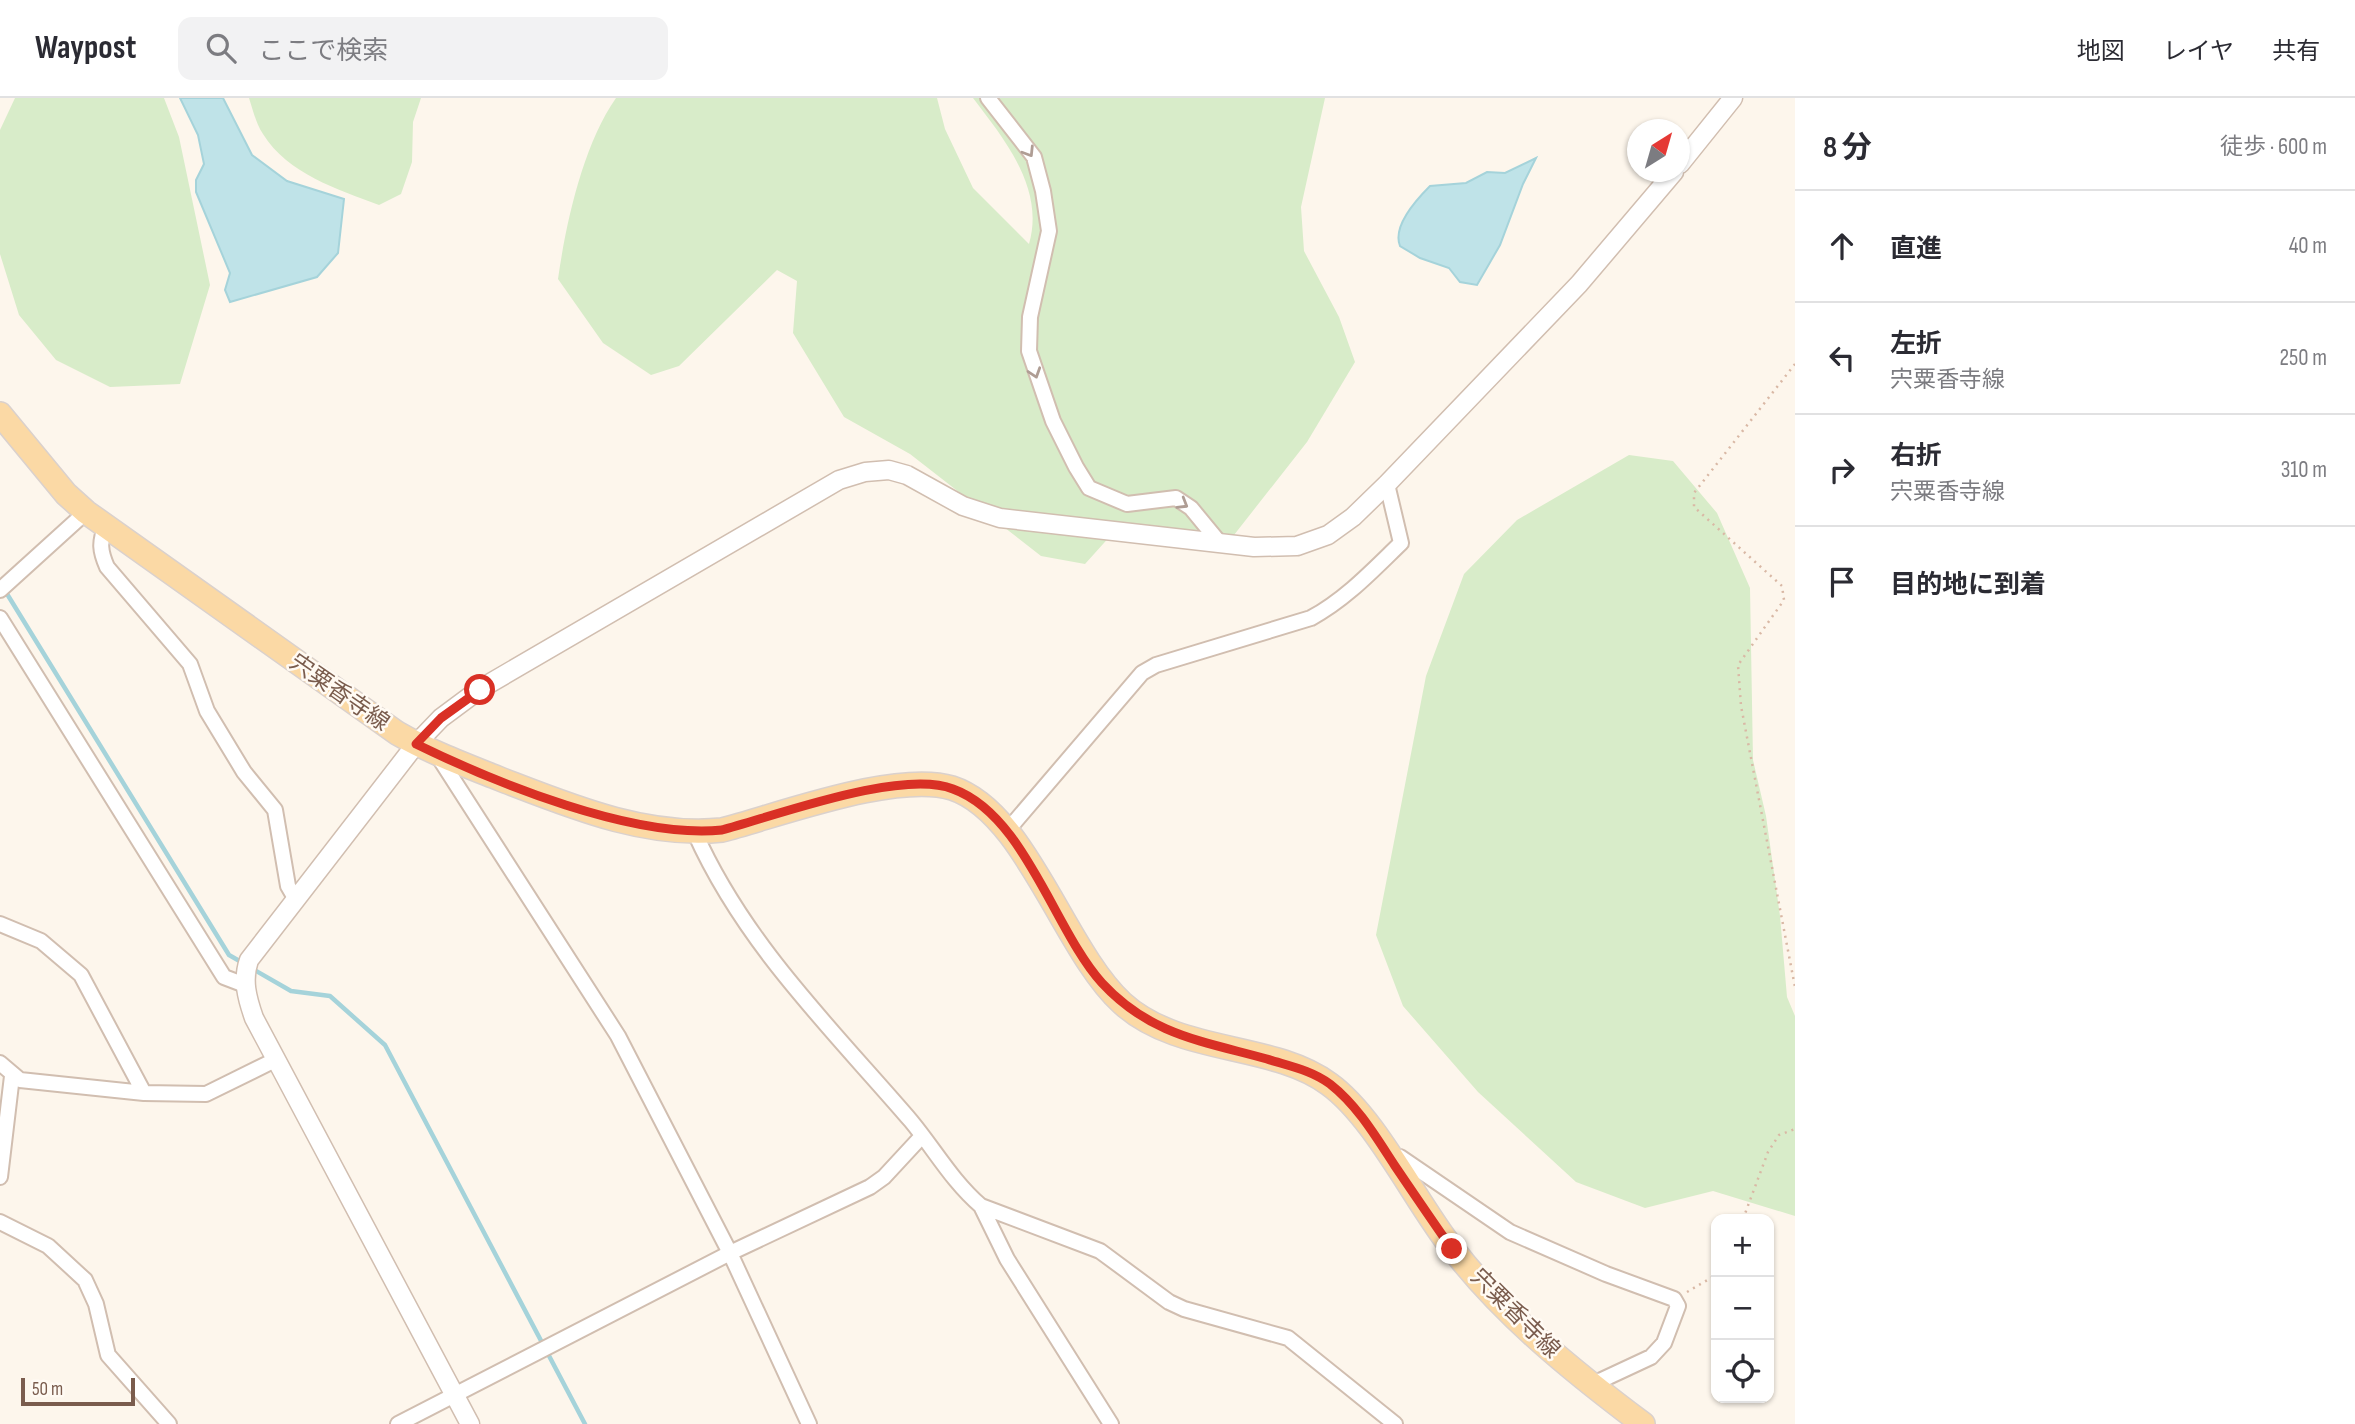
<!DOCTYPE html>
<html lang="ja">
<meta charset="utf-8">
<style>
body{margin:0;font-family:"Sofia Sans Condensed","Noto Sans JP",sans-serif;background:#f2f2f3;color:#2b2b33}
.controls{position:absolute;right:21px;bottom:21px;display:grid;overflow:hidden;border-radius:14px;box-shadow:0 2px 5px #0004}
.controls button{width:63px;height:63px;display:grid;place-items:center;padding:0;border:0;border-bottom:2px solid #e1e1e2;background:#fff;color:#2b2b33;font:35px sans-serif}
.compass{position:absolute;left:1627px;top:21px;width:63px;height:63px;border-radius:50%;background:#fff;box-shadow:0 2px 5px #0004;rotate:37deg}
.scale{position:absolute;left:21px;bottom:18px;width:114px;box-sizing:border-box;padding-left:7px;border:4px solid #7a5c4d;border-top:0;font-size:19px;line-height:24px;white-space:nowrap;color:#7a5c4d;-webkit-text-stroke:5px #fffaf3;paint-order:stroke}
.stop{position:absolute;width:21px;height:21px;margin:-16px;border:5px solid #d93025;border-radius:50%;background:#fff}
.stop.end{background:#d93025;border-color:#fff;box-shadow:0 2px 7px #0008}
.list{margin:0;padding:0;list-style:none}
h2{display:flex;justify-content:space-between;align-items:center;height:91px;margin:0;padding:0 28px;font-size:30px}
h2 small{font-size:23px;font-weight:400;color:#7c7c81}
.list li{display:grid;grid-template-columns:46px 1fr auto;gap:21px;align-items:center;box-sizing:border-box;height:112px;padding:0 28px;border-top:2px solid #e1e1e2}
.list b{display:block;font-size:26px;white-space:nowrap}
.list p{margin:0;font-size:23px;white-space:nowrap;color:#7c7c81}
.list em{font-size:23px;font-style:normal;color:#7c7c81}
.icon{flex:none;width:38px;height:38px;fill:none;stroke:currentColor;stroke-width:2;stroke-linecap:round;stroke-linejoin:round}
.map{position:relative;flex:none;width:1795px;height:1326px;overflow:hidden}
header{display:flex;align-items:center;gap:42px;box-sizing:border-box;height:98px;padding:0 35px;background:#fff;border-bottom:2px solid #e1e1e2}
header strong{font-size:33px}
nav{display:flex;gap:38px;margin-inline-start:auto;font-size:24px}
.search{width:490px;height:63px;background:#f2f2f3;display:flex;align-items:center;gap:18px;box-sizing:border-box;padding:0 24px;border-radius:14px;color:#7c7c81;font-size:26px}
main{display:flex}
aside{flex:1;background:#fff}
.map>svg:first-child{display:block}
.green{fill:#d8ecc9}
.water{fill:#bfe3e8;stroke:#a5d3da;stroke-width:2}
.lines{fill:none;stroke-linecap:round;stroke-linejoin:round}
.stream{stroke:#a5d3da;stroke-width:4.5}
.minor-casing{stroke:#d1beb0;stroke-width:18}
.tertiary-casing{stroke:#d1beb0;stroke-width:21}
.primary-casing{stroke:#dad1cd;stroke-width:26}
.path{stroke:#d9b8a5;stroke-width:2.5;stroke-dasharray:2 5;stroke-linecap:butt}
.minor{stroke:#fff;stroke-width:14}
.tertiary{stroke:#fff;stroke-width:18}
.primary{stroke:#fbd9a5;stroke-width:23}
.oneway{stroke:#af9d94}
.route{stroke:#d93025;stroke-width:9}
.labels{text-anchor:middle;stroke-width:5;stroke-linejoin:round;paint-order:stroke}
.street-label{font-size:23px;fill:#7a5c4d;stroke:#fffaf3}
</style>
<header>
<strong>Waypost</strong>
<div class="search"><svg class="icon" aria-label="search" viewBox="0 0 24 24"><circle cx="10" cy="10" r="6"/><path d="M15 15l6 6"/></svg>ここで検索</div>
<nav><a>地図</a><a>レイヤ</a><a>共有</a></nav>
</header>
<main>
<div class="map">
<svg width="1795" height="1326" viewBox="0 0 1795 1326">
<rect width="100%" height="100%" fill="#fdf6ec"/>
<path class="green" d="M 15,0 L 164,0 L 179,39 L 210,187 L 180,286 L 110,289 L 56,262 L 19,217 L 0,156 L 0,32 Z
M 249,0 L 421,0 L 413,24 L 412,64 L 401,96 L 379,107 C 337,91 288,76 263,36 C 256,26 253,12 249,0 Z
M 616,0 L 937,0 L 945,31 L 973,90 L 1029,146 C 1045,91 1005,42 973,0 L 1325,0 L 1301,109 L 1304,153 L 1339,219 L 1355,264 L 1307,344 L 1234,437 L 1122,425 L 1085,466 L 1041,458 L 910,356 L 844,319 L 793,235 L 797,183 L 777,172 L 679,268 L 651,277 L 603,245 L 558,181 C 566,125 583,47 616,0 Z
M 1629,357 L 1673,363 L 1717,415 L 1750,490 L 1753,662 L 1766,718 L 1780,818 L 1787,899 L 1795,918 L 1795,1118 L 1713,1093 L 1645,1110 L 1576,1084 L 1478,994 L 1403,908 L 1376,837 L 1426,578 L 1464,476 L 1517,422 Z"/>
<path class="water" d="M 180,0 L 223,0 L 252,57 L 287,83 L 344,101 L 338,155 L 317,179 L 230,204 L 225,192 L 230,175 L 196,94 L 196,82 L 204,66 L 198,37 Z
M 1536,60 L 1523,86 L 1500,147 L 1477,187 L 1460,184 L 1449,170 L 1420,160 L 1400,148 C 1392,128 1417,101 1430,88 L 1466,85 L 1487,74 L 1505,75 Z"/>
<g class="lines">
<path class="stream" d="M 4,491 L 229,857 L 243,865
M 251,870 L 291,893 L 330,898 L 385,947 L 585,1326"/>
<defs>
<path id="minor" d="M 988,0 L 1034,59 L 1043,93 L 1049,133 L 1030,219 L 1029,253 L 1053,323 L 1076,369 L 1089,390 L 1127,406 L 1176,400 L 1191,410 L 1219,444
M 106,428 C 99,444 100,453 107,469 L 190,566 L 207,613 L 244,674 L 275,712 L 288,788 L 295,800
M 0,492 L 86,414
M 0,520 L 224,879 L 245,887
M 438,658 L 618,938 L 730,1155 L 809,1326
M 1007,733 L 1142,575 L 1156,567 L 1311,520 C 1346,501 1373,472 1401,445 L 1387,386
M 695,735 C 745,847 832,931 911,1023 C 935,1052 952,1083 981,1108 L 1100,1153 L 1169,1204 L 1184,1211 L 1288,1240 L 1395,1326
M 0,826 L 41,843 L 81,877 L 144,995 L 206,996 L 275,962
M 0,965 L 20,982 L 144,995
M 1400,1059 L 1510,1134 L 1606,1176 L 1674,1201 L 1678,1208 L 1664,1245 L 1651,1259 L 1591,1287
M 0,1079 L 12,978
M 981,1108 L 1007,1161 L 1111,1326
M 0,1124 L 48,1148 L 85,1182 L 96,1206 L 108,1257 L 169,1326
M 398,1326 L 730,1155 L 870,1089 L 884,1079 L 922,1038"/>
<path id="tertiary" d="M 1680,66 L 1733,0
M 470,1326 L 254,920 C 247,900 242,882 249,862 L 416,646 L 441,620 L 480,591 L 839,382 L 865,374 L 889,372 L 907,377 L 963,408 L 1000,420 L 1254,449 L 1297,448 L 1328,437 L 1353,419 L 1387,386 L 1579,186 L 1674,74"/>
<path id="primary" d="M 0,316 L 66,396 L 86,414 L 397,635 C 430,654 465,667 500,681 C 570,708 646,740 722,732 C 780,717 896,673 952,690 C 1026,714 1064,852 1122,905 C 1179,957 1272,944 1329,986 C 1375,1019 1415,1103 1452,1150 C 1504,1218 1575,1275 1643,1326"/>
</defs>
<use href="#minor" class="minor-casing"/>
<use href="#tertiary" class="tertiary-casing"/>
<use href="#primary" class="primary-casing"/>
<path class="path" d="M 1795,266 L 1694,395 L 1694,409 L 1782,488 L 1784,502 L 1738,567 L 1741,608 L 1795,889
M 1743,1121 L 1768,1054 L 1779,1037 L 1795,1031
M 1687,1194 L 1716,1177"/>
<use href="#minor" class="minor"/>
<use href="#tertiary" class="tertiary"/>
<use href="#primary" class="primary"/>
</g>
<defs><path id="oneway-chevron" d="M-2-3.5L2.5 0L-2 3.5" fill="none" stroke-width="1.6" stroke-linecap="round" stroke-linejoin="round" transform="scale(1.75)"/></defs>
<g class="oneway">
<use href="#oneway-chevron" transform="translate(1029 54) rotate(58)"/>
<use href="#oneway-chevron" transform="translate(1035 275) rotate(72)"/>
<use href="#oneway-chevron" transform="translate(1183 406) rotate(31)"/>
</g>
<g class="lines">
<path class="route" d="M 480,592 L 441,620 L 416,646 C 496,685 633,741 722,732 C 778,717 901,671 953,691 C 1025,717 1054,832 1102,885 C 1150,937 1202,943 1267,961 C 1289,968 1311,972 1330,986 C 1358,1008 1376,1039 1395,1068 C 1414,1096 1433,1124 1452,1151"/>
</g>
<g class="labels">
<g class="street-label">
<text transform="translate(340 594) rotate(35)" y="8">宍粟香寺線</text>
<text transform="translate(1516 1215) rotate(45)" y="8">宍粟香寺線</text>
</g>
</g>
</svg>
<div class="controls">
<button>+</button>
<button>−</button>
<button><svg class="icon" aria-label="locate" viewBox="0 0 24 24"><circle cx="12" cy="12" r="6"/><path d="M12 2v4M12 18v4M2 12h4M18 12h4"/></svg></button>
</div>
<svg class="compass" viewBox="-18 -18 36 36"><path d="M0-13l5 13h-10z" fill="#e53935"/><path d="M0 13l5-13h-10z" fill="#7c7c81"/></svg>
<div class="scale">50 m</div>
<div class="stop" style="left:480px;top:592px"></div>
<div class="stop end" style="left:1452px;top:1151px"></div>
</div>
<aside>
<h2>8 分<small>徒歩 · 600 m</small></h2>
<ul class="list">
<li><svg class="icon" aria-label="ahead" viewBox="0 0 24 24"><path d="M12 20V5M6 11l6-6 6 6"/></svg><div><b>直進</b></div><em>40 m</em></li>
<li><svg class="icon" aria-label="left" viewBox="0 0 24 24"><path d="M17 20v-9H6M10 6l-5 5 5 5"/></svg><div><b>左折</b><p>宍粟香寺線</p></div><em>250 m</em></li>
<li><svg class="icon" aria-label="right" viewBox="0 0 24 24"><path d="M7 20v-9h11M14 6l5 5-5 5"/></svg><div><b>右折</b><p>宍粟香寺線</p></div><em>310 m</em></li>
<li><svg class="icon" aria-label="arrive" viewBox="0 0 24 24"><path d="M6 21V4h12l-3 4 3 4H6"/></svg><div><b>目的地に到着</b></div></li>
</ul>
</aside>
</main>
